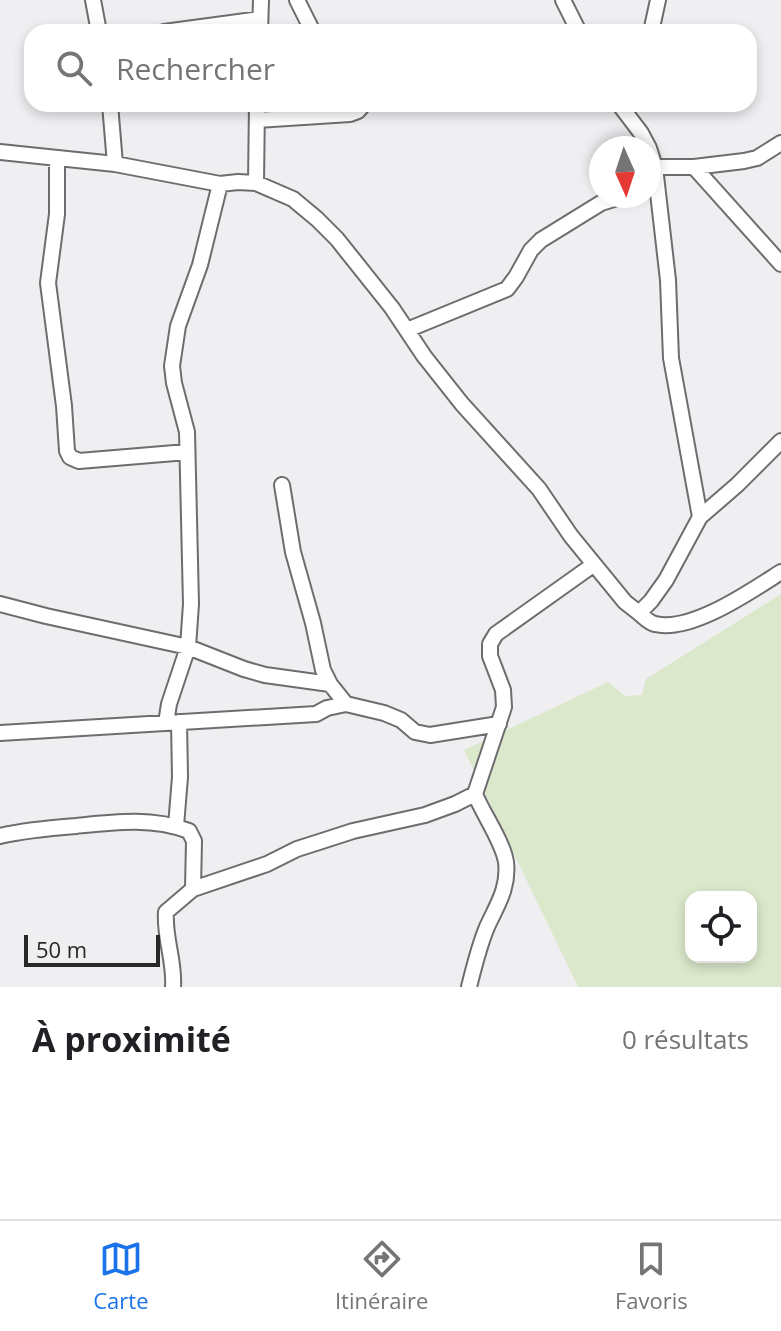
<!DOCTYPE html>
<html lang="fr">
<meta charset="utf-8">
<style>
body{margin:0;font-family:"Open Sans",sans-serif;background:#f2f2f2;color:#202124}
.controls{position:absolute;right:24px;bottom:24px;display:grid;overflow:hidden;border-radius:16px;box-shadow:0 4px 12px #0003}
.controls button{width:72px;height:72px;display:grid;place-items:center;padding:0;border:0;border-bottom:2px solid #e0e0e0;background:#fff;color:#202124;font:40px sans-serif}
.compass{position:absolute;left:589px;top:136px;width:72px;height:72px;border-radius:50%;background:#fff;box-shadow:0 4px 12px #0003;rotate:177deg}
.scale{position:absolute;left:24px;bottom:20px;width:136px;box-sizing:border-box;padding-left:8px;border:4px solid #272828;border-top:0;font-size:22px;line-height:28px;white-space:nowrap;color:#272828;-webkit-text-stroke:6px #efeff2;paint-order:stroke}
.list{margin:0;padding:0;list-style:none}
h2{display:flex;justify-content:space-between;align-items:center;height:104px;margin:0;padding:0 32px;font-size:34px}
h2 small{font-size:26px;font-weight:400;color:#757577}
.icon{flex:none;width:44px;height:44px;fill:none;stroke:currentColor;stroke-width:2;stroke-linecap:round;stroke-linejoin:round}
.map{position:relative;flex:none;width:781px;height:987px;overflow:hidden}
.search{position:absolute;background:#fff;box-shadow:0 4px 12px #0003;left:24px;right:24px;top:24px;height:88px;display:flex;align-items:center;gap:20px;box-sizing:border-box;padding:0 28px;border-radius:24px;color:#757577;font-size:30px}
.sheet{height:232px;background:#fff}
nav{display:flex;justify-content:space-around;align-items:center;box-sizing:border-box;height:112px;border-top:2px solid #e0e0e0;background:#fff;font-size:22px;color:#757577}
nav a{display:grid;justify-items:center;gap:4px}
nav .on{color:#1a73e8}
.map>svg:first-child{display:block}
.green{fill:#dbe8cb;fill-rule:evenodd}
.lines{fill:none;stroke-linecap:round;stroke-linejoin:round}
.minor-casing{stroke:#6d6d6f;stroke-width:18}
.minor{stroke:#fff;stroke-width:14}
</style>
<div class="map">
<svg width="781" height="987" viewBox="0 0 781 987">
<rect width="100%" height="100%" fill="#efeff2"/>
<path class="green" d="M 781,594 L 781,987 L 578,987 L 464,750 L 608,682 L 625,696 L 642,695 L 646,679 ZM 691,897 L 751,897 L 751,957 L 691,957 Z"/>
<g class="lines">
<defs>
<path id="minor" d="M 93,0 L 99,32
M 297,0 L 313,32
M 563,0 L 579,32
M 164,32 L 260,19
M 260,32 L 261,0
M 651,32 L 658,0
M 110,104 L 115,164
M 619,104 L 641,133 L 649,148
M 257,120 L 350,114 L 358,111 L 364,104
M 0,152 L 115,164 L 220,184 L 238,182 L 256,183 L 293,199 L 317,219 L 337,239 L 392,308 L 424,356 L 462,404 L 539,489 L 571,536 L 625,602 L 639,613 L 651,601 L 666,580 L 700,517 L 671,358 L 668,280 L 655,167 L 649,148
M 57,158 L 57,214 L 48,283 L 64,406 L 67,451 L 70,457 L 79,461 L 187,452
M 655,167 L 694,167 L 744,161 L 757,158 L 781,143
M 694,167 L 781,264
M 256,183 L 257,104
M 407,330 L 507,289 L 516,277 L 531,250 L 541,240 L 601,203 L 624,196
M 700,517 L 737,485 L 781,441
M 0,604 L 46,616 L 188,647 L 244,669 L 265,675 L 330,684
M 639,613 C 644,617 649,623 655,624 C 691,633 751,591 781,572
M 346,704 L 384,713 L 401,720 L 415,732 L 430,735 L 499,724
M 166,723 L 169,704 L 188,647 L 191,604 L 187,432 L 174,383 L 172,366 L 178,326 L 200,265 L 220,184
M 0,733 L 316,714 L 327,708 L 346,704 L 330,684 L 323,670 L 313,623 L 293,552 L 282,485
M 176,826 L 180,777 L 179,722
M 0,836 C 25,830 50,828 76,826 C 114,822 152,817 189,831 L 194,841 L 193,889
M 173,987 C 175,961 164,938 166,912 L 193,889 L 267,864 L 297,849 L 319,842 L 353,831 L 425,815 L 455,804 L 475,794 L 504,707 L 503,690 L 490,656 L 490,644 L 496,634 L 593,565
M 469,987 C 474,967 479,946 487,927 C 497,905 509,888 506,862 C 503,842 483,814 475,794"/>
</defs>
<use href="#minor" class="minor-casing"/>
<use href="#minor" class="minor"/>
</g>
</svg>
<div class="controls">
<button><svg class="icon" aria-label="locate" viewBox="0 0 24 24"><circle cx="12" cy="12" r="6"/><path d="M12 2v4M12 18v4M2 12h4M18 12h4"/></svg></button>
</div>
<svg class="compass" viewBox="-18 -18 36 36"><path d="M0-13l5 13h-10z" fill="#e53935"/><path d="M0 13l5-13h-10z" fill="#757577"/></svg>
<div class="scale">50 m</div>
<div class="search"><svg class="icon" aria-label="search" viewBox="0 0 24 24"><circle cx="10" cy="10" r="6"/><path d="M15 15l6 6"/></svg>Rechercher</div>
</div>
<section class="sheet">
<h2>À proximité<small>0 résultats</small></h2>
<ul class="list">
</ul>
</section>
<nav>
<a class="on"><svg class="icon" aria-label="map" viewBox="0 0 24 24"><path d="M3 6l6-2 6 2 6-2v14l-6 2-6-2-6 2zM9 4v14M15 6v14"/></svg>Carte</a>
<a><svg class="icon" aria-label="directions" viewBox="0 0 24 24"><path d="M12 3l9 9-9 9-9-9zM9 14v-3h6M13 9l2 2-2 2"/></svg>Itinéraire</a>
<a><svg class="icon" aria-label="saved" viewBox="0 0 24 24"><path d="M7 4h10v16l-5-4-5 4z"/></svg>Favoris</a>
</nav>
